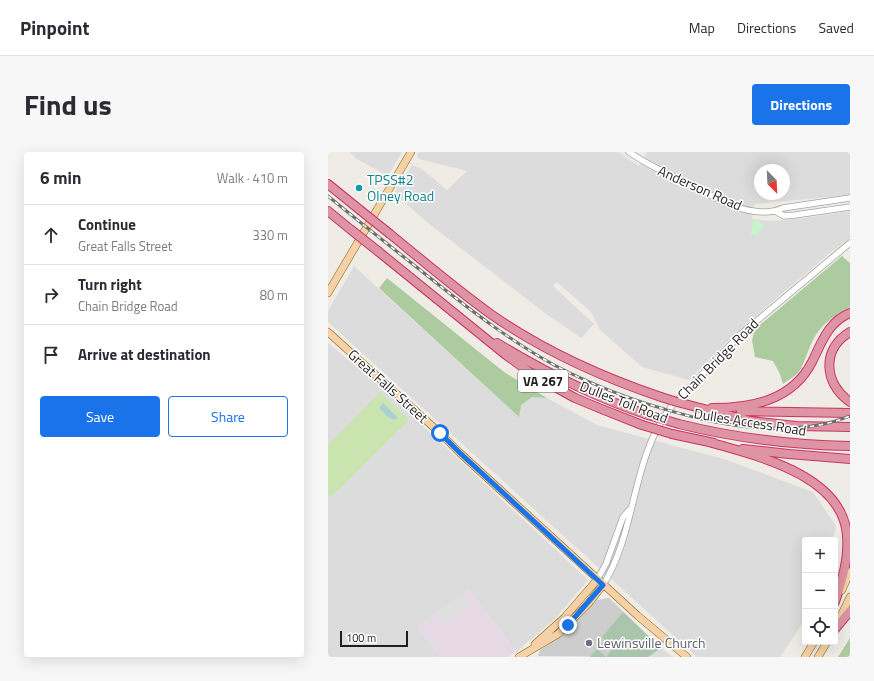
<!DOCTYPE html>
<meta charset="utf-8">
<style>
body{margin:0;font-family:"Titillium Web",sans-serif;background:#f7f7f7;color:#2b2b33}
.controls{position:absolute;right:12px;bottom:12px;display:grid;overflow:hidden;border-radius:4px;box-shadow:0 4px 16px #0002}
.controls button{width:36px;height:36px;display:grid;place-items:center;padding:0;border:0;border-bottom:1px solid #e1e1e2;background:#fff;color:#2b2b33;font:20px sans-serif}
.compass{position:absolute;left:426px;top:12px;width:36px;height:36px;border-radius:50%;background:#fff;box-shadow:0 4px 16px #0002;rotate:156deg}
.scale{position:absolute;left:12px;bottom:10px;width:68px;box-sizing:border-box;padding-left:4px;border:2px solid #1f1f1f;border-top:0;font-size:11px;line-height:14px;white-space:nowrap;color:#1f1f1f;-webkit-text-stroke:3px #fff;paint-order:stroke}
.stop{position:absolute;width:12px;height:12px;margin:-9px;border:3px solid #1a73e8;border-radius:50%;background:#fff}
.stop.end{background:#1a73e8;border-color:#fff;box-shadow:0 1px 4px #0008}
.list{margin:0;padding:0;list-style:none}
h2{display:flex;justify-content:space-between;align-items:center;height:52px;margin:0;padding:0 16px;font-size:17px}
h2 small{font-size:13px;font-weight:400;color:#7c7c81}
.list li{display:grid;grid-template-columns:26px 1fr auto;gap:12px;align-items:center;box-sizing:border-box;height:60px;padding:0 16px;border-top:1px solid #e1e1e2}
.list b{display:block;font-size:15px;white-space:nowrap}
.list p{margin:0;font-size:13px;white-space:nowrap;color:#7c7c81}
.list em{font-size:13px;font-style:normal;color:#7c7c81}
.actions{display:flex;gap:8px;padding:12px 16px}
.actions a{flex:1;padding:9px 0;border:1px solid #1a73e8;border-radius:4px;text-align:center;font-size:14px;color:#1a73e8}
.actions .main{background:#1a73e8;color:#fff}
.icon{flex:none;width:22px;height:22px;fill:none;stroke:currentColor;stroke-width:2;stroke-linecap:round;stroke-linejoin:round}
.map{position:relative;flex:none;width:522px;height:505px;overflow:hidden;border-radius:4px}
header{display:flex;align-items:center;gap:24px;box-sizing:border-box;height:56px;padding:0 20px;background:#fff;border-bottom:1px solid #e1e1e2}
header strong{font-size:19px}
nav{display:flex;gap:22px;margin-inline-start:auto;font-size:14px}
.intro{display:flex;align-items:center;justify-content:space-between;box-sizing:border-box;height:96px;padding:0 24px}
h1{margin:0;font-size:28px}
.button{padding:10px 18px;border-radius:4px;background:#1a73e8;color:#fff;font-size:14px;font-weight:700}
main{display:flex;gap:24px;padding:0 24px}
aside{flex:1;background:#fff;border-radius:4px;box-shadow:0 4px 16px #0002}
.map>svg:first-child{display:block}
.residential{fill:#dddcdc;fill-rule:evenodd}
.industrial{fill:#e7d8e5}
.religious{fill:#cdcdcd}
.grass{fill:#cae5b0}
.forest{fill:#accb9e}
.cemetery{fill:#a9c6ad}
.park{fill:#c7f5ca}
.parking{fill:#dfdfdf}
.water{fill:#aacfd9}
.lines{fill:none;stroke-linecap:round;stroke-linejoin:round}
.minor-casing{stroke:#a3a3a3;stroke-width:7}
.major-casing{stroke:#8d610d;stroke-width:8}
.highway-casing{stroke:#cc3469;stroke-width:10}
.minor{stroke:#fff;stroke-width:5.5}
.major{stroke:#f4d1a6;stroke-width:7}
.highway{stroke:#df94a3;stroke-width:8}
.rail-casing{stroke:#6d6d6d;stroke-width:3}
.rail{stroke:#fff;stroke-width:1.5;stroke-dasharray:4.5;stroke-linecap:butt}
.highway-bridge-casing{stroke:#cc3469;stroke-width:10;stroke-linecap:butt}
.highway-bridge{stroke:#df94a3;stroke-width:8}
.route{stroke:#1a73e8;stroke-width:5}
.culture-dot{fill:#0f9aa8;stroke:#fff;stroke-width:1.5}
.worship-dot{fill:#6b7280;stroke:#fff;stroke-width:1.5}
.labels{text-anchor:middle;stroke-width:3;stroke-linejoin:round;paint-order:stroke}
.shield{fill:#fff;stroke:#626262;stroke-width:1}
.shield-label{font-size:13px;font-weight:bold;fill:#1f1f1f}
.culture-label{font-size:14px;fill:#0d838f;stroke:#fff;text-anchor:start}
.street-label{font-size:14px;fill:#1f1f1f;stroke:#fff}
.worship-label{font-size:14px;fill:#5b616d;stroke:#fff;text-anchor:start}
</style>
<header>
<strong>Pinpoint</strong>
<nav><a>Map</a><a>Directions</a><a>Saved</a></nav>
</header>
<div class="intro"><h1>Find us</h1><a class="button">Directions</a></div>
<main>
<aside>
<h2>6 min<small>Walk · 410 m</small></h2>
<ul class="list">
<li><svg class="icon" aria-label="ahead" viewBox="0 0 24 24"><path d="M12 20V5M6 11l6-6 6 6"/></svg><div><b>Continue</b><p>Great Falls Street</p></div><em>330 m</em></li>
<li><svg class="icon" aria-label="right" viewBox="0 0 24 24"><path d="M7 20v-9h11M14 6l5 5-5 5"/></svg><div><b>Turn right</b><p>Chain Bridge Road</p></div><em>80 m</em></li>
<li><svg class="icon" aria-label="arrive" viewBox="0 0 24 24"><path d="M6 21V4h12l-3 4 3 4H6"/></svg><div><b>Arrive at destination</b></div></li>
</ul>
<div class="actions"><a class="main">Save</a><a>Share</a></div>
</aside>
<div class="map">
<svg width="522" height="505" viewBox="0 0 522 505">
<rect width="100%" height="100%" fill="#efece6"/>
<path class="residential" d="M 21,0 L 74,0 L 60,24 L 29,7 Z
M 91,0 L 290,0 L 311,14 L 319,0 L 522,0 L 522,43 L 427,52 L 424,67 L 444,69 L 470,67 L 522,59 L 522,86 L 502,101 L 409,180 L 361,228 L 314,215 L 272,178 L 263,160 L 229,130 L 225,134 L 266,172 L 253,186 L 217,161 L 100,71 L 66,41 L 84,13 L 94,17 L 119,38 L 139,19 L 91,7 L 89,3 ZM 432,18 L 456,18 L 456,42 L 432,42 Z
M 26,114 L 190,264 L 193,253 L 204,245 L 219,246 L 269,273 L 399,308 L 485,340 L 508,374 L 505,388 L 477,388 L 477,467 L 452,505 L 369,505 L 0,170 L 0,159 Z
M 0,191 L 53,235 L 260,428 L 227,467 L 188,500 L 141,438 L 90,475 L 112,505 L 0,505 Z
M 333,496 L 345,505 L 320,505 Z"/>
<path class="industrial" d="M 141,438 L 188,500 L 180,505 L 112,505 L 90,475 Z"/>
<path class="religious" d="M 281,446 L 333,496 L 320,505 L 210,504 L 212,498 L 236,482 L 269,448 Z"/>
<path class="grass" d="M 52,240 L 81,268 L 3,345 L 0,341 L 0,293 Z"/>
<path class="forest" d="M 514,104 L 522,111 L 522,155 C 506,163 492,173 484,190 C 479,200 477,211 470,221 C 466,225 460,228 455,232 L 452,222 L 445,209 L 427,205 L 424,188 L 427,177 Z
M 59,126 L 176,220 L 219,246 L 204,245 L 193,253 L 191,265 L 51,136 Z
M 522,486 L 522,505 L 510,505 Z"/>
<path class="cemetery" d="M 295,460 L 333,496 L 320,505 L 262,505 L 269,497 L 278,505 L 284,498 L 283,494 L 274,485 Z"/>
<path class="park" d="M 425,69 L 431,69 L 435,74 L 434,79 L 431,78 L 429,84 L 423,82 Z"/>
<path class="parking" d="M 138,441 L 145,451 L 144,453 L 116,472 L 109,461 Z"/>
<path class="water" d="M 55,251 L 68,264 L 69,266 L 66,268 L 59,264 L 51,256 Z"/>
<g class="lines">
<defs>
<path id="minor" d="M 301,0 C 321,14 344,24 366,35 C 385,44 404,56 425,59 C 436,61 446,60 455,56 L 522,46
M 447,59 L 456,64 L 467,63 L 522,55
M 269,428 L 278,412 L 295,365 L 302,357
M 275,433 C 309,379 303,306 343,255 L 413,182 L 522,91"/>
<path id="major" d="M 0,141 L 83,0
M 0,180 L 112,281 L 132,301 L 310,464 L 359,505
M 514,438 L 522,420
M 509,472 L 522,445
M 207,492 L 236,466 L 269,428
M 191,505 L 230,482 L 260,452 L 275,433
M 477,505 L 486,490
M 490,505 L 499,490"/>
<path id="highway" d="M 0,32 L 32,58
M 0,59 L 22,77
M 62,82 C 95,109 129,138 164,163 C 216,199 274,225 333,245
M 51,100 L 178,203 L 207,224 L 247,246 L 271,256 L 314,273
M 522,180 C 493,197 496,232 522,250
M 169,191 C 217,220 266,245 320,263
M 349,250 L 423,269 L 468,274 L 522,275
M 384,256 C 423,256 464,249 484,210 C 494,190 500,170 522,161
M 413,259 L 522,261
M 351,272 C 407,286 464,293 522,294
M 344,282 L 386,291
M 381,290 C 429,304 515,323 519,384 C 521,406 514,429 507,450
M 415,297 L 461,302 L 522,307
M 507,477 L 522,459"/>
</defs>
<use href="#minor" class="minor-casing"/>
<use href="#major" class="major-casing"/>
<use href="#highway" class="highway-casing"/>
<use href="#minor" class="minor"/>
<use href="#major" class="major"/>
<use href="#highway" class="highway"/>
<defs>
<path id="rail" d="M 0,44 C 35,73 71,101 106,129 C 145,160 184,190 228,214 C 276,239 329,257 382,269 C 427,278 478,282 522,264"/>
</defs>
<use href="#rail" class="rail-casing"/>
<use href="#rail" class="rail"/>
<defs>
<path id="highway-bridge" d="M 32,58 L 62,82
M 22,77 L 51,100
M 333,245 L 349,250
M 320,263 L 351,272
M 314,273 L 344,282"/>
</defs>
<use href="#highway-bridge" class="highway-bridge-casing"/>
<use href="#highway-bridge" class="highway-bridge"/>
</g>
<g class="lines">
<path class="route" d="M 112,281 L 132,301 L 275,433 L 240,473"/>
</g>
<circle class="culture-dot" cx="31" cy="36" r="4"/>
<circle class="worship-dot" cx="261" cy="491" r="4"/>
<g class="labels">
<rect class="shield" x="190" y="218" width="50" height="22" rx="3"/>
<g class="shield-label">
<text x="215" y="234">VA 267</text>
</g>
<g class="culture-label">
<text x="39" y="33">TPSS#2<tspan x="39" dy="16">Olney Road</tspan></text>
</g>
<g class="street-label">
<text transform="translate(372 36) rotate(24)" y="5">Anderson Road</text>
<text transform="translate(390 207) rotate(-45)" y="5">Chain Bridge Road</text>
<text transform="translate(60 234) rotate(42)" y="5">Great Falls Street</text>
<text transform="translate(296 250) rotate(21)" y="5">Dulles Toll Road</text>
<text transform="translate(422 270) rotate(9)" y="5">Dulles Access Road</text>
</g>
<g class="worship-label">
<text x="269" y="496">Lewinsville Church</text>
</g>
</g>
</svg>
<div class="controls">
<button>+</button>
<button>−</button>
<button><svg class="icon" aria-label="locate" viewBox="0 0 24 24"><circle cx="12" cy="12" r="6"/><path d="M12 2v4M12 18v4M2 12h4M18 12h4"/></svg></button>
</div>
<svg class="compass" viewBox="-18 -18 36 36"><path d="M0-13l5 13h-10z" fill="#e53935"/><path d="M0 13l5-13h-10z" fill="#7c7c81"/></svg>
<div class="scale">100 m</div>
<div class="stop" style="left:112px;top:281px"></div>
<div class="stop end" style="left:240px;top:473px"></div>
</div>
</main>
